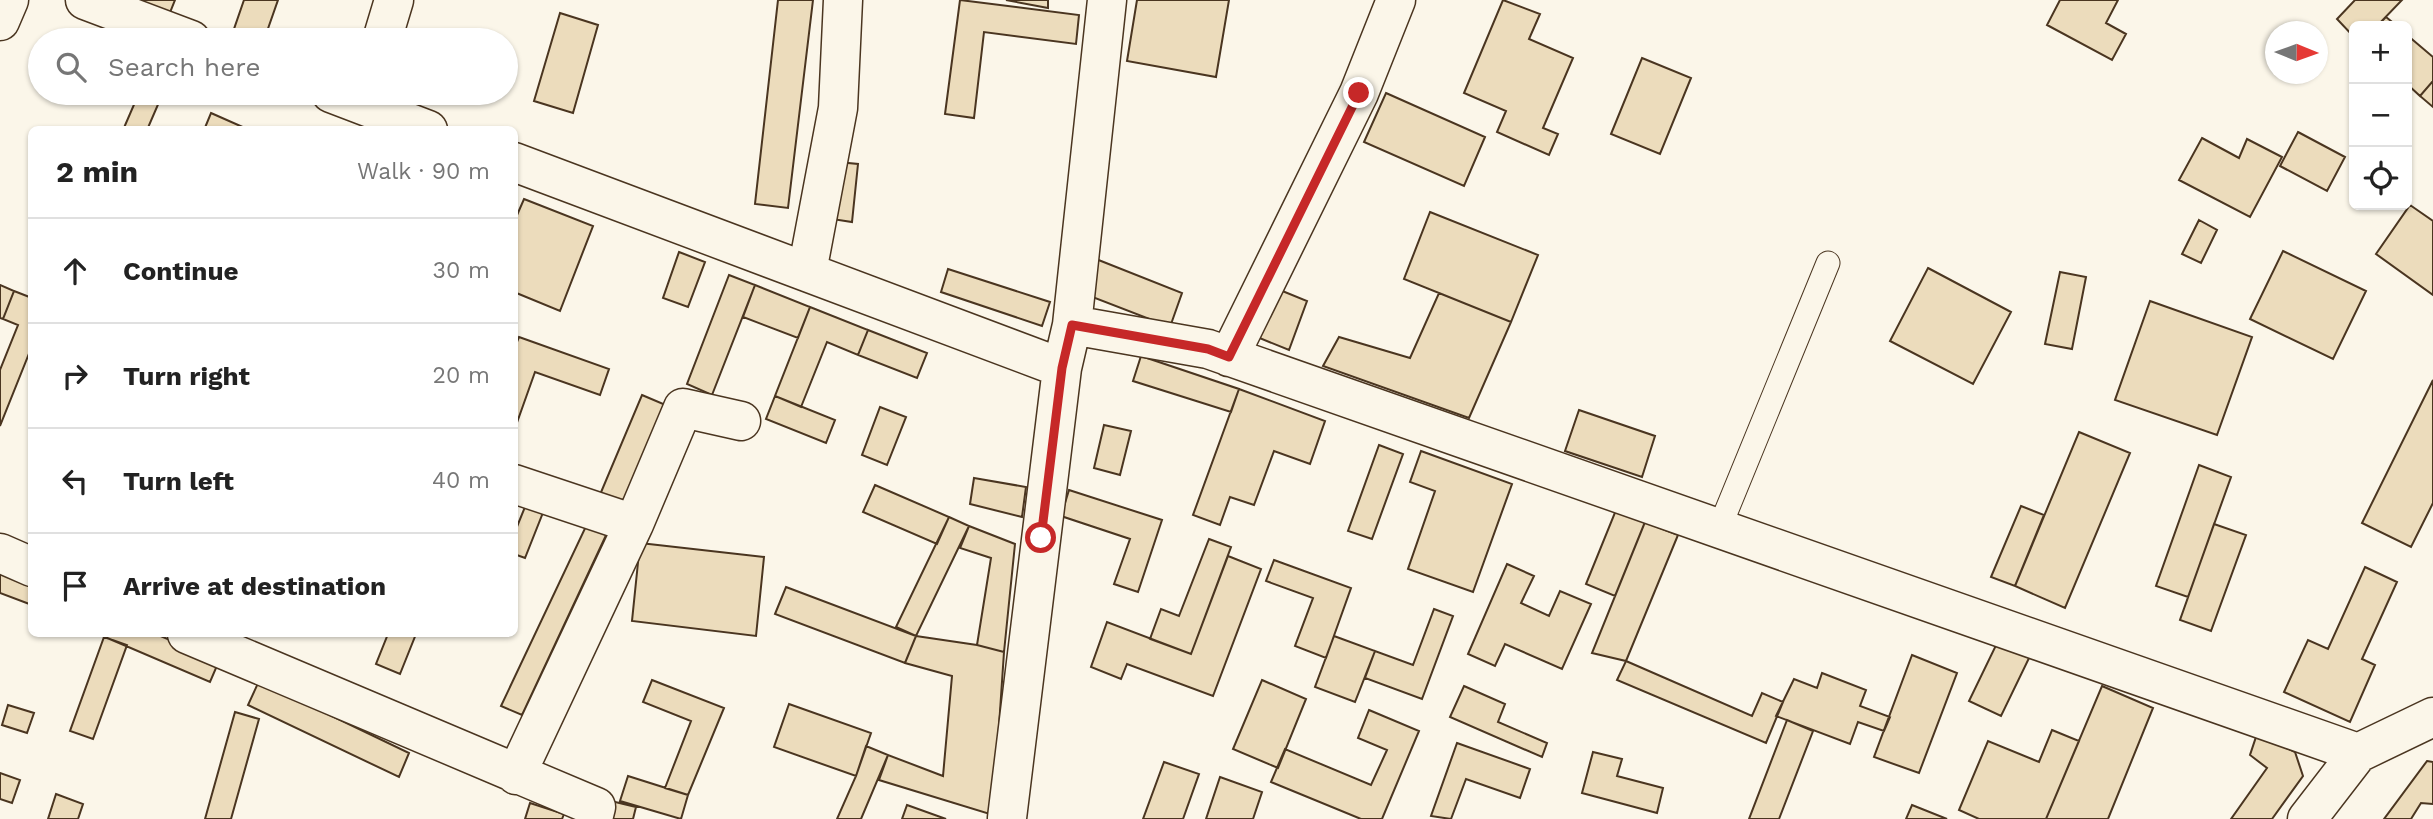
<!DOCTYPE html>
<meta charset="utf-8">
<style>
body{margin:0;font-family:"Work Sans",sans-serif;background:#f6f6f6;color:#222}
.controls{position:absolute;right:21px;top:21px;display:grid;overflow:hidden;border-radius:10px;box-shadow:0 2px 5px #0004}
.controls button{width:63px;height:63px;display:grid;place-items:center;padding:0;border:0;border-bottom:2px solid #e0e0e0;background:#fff;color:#222;font:35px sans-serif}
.compass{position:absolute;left:2265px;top:21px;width:63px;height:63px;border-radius:50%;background:#fff;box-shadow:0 2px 5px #0004;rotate:91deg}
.stop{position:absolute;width:21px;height:21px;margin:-16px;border:5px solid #c62828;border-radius:50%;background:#fff}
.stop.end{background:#c62828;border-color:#fff;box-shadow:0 2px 7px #0008}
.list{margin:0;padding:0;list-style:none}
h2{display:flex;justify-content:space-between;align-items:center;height:91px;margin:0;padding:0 28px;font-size:30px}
h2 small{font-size:23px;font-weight:400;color:#767676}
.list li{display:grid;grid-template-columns:46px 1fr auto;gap:21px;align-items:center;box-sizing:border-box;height:105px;padding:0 28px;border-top:2px solid #e0e0e0}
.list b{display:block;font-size:26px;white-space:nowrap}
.list em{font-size:23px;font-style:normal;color:#767676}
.icon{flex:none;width:38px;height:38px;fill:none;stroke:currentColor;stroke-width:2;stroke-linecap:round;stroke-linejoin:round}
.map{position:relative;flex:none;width:2433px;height:819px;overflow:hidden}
.search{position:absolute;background:#fff;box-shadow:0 2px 5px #0004;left:28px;top:28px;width:490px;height:77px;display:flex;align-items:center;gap:18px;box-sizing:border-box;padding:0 24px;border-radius:38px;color:#767676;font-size:26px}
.panel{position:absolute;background:#fff;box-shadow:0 2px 5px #0004;left:28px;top:126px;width:490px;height:511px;border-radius:10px}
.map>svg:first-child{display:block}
.building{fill:#ecdcbc;stroke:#4a3520;stroke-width:2}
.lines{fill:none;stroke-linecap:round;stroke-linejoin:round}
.lane-casing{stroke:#4a3520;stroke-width:25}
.street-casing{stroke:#4a3520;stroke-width:41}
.lane{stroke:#fbf6e9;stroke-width:23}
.street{stroke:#fbf6e9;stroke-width:38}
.route{stroke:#c62828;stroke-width:9}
</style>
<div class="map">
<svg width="2433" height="819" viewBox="0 0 2433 819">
<rect width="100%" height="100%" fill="#fbf6e9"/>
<path class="building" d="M 121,0 L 175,0 L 167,20 Z
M 244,0 L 278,0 L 264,40 L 234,29 Z
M 778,0 L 813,0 L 788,208 L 755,204 Z
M 960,0 L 1079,15 L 1076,44 L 984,32 L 974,118 L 945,114 Z
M 1006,0 L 1048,0 L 1048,8 Z
M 1137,0 L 1229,0 L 1216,77 L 1127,61 Z
M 1503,0 L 1540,14 L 1529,39 L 1573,58 L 1543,128 L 1558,134 L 1549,155 L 1497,132 L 1506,111 L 1464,93 Z
M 2060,0 L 2118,0 L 2106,23 L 2126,34 L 2112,60 L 2047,25 Z
M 2355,0 L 2402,0 L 2377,26 L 2354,26 L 2354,37 L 2337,19 Z
M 560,13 L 598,25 L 573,113 L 534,101 Z
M 2386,17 L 2397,26 L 2377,26 Z
M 2407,35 L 2433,57 L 2433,81 L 2420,96 L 2407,84 Z
M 1642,58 L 1691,78 L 1660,154 L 1611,134 Z
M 2433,81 L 2433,107 L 2420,96 Z
M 139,93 L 163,93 L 147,130 L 123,130 Z
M 1386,93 L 1485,137 L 1464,186 L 1364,142 Z
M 211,113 L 245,128 L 244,130 L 204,130 Z
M 2298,132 L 2345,157 L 2327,191 L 2280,166 Z
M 2202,138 L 2239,158 L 2247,139 L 2282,157 L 2250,217 L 2179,180 Z
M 838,162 L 858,164 L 852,222 L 832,219 Z
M 524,199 L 593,226 L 560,311 L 514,292 L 514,222 Z
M 2410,205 L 2433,221 L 2433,295 L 2376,254 Z
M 1430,212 L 1538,255 L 1511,322 L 1404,279 Z
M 2199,220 L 2217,230 L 2201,263 L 2182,254 Z
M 2283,251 L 2366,291 L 2333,359 L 2250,319 Z
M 679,252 L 705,262 L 688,307 L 663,298 Z
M 1096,259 L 1182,293 L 1170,327 L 1082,293 Z
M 1928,268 L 2011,312 L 1973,384 L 1890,341 Z
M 948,269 L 1050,302 L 1042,326 L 941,292 Z
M 2060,272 L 2086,277 L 2072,349 L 2045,344 Z
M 729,275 L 755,285 L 712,395 L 687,384 Z
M 0,285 L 14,291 L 3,319 L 0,318 Z
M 755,285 L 810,307 L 798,338 L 743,317 Z
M 1275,288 L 1307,301 L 1289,350 L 1257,337 Z
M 14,291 L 32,298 L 32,346 L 0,426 L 0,370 L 18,325 L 3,319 Z
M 1439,293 L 1511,322 L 1469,418 L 1323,366 L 1339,337 L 1410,358 Z
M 2150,301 L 2252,337 L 2217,435 L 2115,400 Z
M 810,307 L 868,330 L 858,355 L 827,342 L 801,407 L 775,396 Z
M 868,330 L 927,353 L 917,378 L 858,355 Z
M 519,337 L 609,369 L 600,395 L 535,372 L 514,431 L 514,349 Z
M 1141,356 L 1239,389 L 1231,412 L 1133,381 Z
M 2433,380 L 2433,503 L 2411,547 L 2362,523 Z
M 1239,389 L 1325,421 L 1310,464 L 1274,451 L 1254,505 L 1230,497 L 1220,525 L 1193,515 Z
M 642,395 L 668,406 L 624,508 L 599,497 Z
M 775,396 L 835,420 L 826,443 L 766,419 Z
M 880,407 L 906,417 L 887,465 L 862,455 Z
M 1579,410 L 1655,436 L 1642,477 L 1565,451 Z
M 1104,425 L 1131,431 L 1120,475 L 1094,468 Z
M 2079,432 L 2130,453 L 2065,608 L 2015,586 Z
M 1379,445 L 1403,454 L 1372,539 L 1348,531 Z
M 1421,451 L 1512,484 L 1473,592 L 1408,569 L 1435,491 L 1410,482 Z
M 2199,465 L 2231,477 L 2188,597 L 2156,586 Z
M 974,478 L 1026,487 L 1022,517 L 970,504 Z
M 875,485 L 949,517 L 937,544 L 863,512 Z
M 1069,490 L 1162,520 L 1138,592 L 1114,584 L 1130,539 L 1061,516 Z
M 527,502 L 544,510 L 525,558 L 514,554 L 514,534 Z
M 2021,506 L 2044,515 L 2015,586 L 1991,577 Z
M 1616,510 L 1645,522 L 1615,596 L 1586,584 Z
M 949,517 L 969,526 L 916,636 L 896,627 Z
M 588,522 L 608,531 L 522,715 L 501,706 Z
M 1645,522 L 1678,535 L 1626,661 L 1592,653 Z
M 2214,524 L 2246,535 L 2211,631 L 2180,620 Z
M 969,526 L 1015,544 L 1004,652 L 977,645 L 991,558 L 960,548 Z
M 1209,539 L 1231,547 L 1191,654 L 1150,639 L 1161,609 L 1179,616 Z
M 640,543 L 764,557 L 756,636 L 632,621 Z
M 1228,556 L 1261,569 L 1213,696 L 1127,664 L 1121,679 L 1091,667 L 1107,622 L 1191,654 Z
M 1274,560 L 1351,588 L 1326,658 L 1295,646 L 1313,598 L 1266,581 Z
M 1507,564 L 1534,576 L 1521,603 L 1549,616 L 1560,591 L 1591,604 L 1562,669 L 1505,644 L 1495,666 L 1468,654 Z
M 2365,567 L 2397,582 L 2362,659 L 2375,665 L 2350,722 L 2284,692 L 2308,640 L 2328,649 Z
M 0,573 L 32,585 L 32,605 L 0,593 Z
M 786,587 L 916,636 L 905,663 L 775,614 Z
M 1434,609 L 1453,616 L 1422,699 L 1365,678 L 1375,651 L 1413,665 Z
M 98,634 L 156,634 L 219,661 L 210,682 Z
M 388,634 L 416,634 L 400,674 L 376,664 Z
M 916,636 L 977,645 L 1004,652 L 993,815 L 879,780 L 888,755 L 943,776 L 952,676 L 905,663 Z
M 1334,636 L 1375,651 L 1355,702 L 1315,687 Z
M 104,637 L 127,645 L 93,739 L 70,731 Z
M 1999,639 L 2031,654 L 2001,716 L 1969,701 Z
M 1912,655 L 1957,673 L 1919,773 L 1874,757 Z
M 1626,661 L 1752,716 L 1762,693 L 1783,702 L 1766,743 L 1617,680 Z
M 1822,673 L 1866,690 L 1860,706 L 1890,717 L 1884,731 L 1858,722 L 1850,744 L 1776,716 L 1794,679 L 1817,688 Z
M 652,680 L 724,708 L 688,795 L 665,788 L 691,721 L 643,702 Z
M 1262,680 L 1306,699 L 1278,768 L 1233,749 Z
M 259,681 L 409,753 L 399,777 L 248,705 Z
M 1464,686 L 1505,704 L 1498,722 L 1547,743 L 1542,757 L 1450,717 Z
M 2102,686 L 2153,708 L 2108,819 L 2046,819 Z
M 789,704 L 871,733 L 856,776 L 774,747 Z
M 8,705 L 34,713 L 27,733 L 2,725 Z
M 1369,710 L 1419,731 L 1382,819 L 1361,819 L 1271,782 L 1285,749 L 1371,785 L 1387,750 L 1358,738 Z
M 235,712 L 259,719 L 231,819 L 205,819 Z
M 1787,720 L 1813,731 L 1779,819 L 1749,819 Z
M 2052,730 L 2079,741 L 2046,819 L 1979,819 L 1959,810 L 1988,741 L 2039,762 Z
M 2257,734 L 2295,752 L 2303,776 L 2272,819 L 2231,819 L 2267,768 L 2250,755 Z
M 1457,743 L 1530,769 L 1520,798 L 1466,779 L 1451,819 L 1431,816 Z
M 866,746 L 888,755 L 861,819 L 837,819 L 856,776 Z
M 1593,752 L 1622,759 L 1617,776 L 1663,788 L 1657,813 L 1582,793 Z
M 2427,761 L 2433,762 L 2433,804 L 2421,803 L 2411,819 L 2384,819 Z
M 1164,762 L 1199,774 L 1183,819 L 1143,819 Z
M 0,773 L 20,780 L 12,803 L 0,799 Z
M 628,776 L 688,795 L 681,819 L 620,801 Z
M 1220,777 L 1262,792 L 1253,819 L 1206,819 Z
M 56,794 L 83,804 L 78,819 L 48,819 Z
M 611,801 L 636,807 L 633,819 L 607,819 Z
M 530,803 L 564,814 L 562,819 L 525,819 Z
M 907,805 L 946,819 L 902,819 Z
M 1912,805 L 1947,819 L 1906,819 Z"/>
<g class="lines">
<defs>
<path id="lane" d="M 1719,529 L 1828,263"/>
<path id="street" d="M 85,0 L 191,40
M 0,21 L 9,0
M 382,40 L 394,0
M 331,93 L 428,130
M 514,162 L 1062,368
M 807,272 L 838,108 L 843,0
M 1072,325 L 1208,349 L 2358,753
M 1229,357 L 1359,93 L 1396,0
M 514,484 L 634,524
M 0,553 L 32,567
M 187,634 L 596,807 L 593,819
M 516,775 L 634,524 L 683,408 L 741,421
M 1007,818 L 1062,368 L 1072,325 L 1107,0
M 2307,819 L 2358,753 L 2433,717"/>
</defs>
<use href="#lane" class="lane-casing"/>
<use href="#street" class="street-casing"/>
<use href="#lane" class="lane"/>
<use href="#street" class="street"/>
</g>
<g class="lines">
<path class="route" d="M 1041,538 L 1062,368 L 1072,325 L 1208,349 L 1229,357 L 1359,93"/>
</g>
</svg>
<div class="controls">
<button>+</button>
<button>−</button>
<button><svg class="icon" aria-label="locate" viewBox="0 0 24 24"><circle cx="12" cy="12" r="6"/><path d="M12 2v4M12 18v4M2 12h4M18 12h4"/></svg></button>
</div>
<svg class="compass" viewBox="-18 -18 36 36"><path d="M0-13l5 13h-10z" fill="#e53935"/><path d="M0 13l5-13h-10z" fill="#767676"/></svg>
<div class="stop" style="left:1041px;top:538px"></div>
<div class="stop end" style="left:1359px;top:93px"></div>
<div class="search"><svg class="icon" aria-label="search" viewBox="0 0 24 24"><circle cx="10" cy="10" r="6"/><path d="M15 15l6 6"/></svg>Search here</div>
<section class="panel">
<h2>2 min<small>Walk · 90 m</small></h2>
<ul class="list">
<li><svg class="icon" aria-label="ahead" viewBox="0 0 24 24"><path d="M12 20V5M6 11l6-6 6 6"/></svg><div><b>Continue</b></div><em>30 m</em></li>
<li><svg class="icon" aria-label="right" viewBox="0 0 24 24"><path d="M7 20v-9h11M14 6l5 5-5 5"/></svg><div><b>Turn right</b></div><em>20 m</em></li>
<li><svg class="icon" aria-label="left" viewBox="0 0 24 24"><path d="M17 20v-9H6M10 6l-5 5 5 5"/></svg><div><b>Turn left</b></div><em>40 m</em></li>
<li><svg class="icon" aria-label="arrive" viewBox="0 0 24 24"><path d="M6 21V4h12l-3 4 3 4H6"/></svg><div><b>Arrive at destination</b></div></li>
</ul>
</section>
</div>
